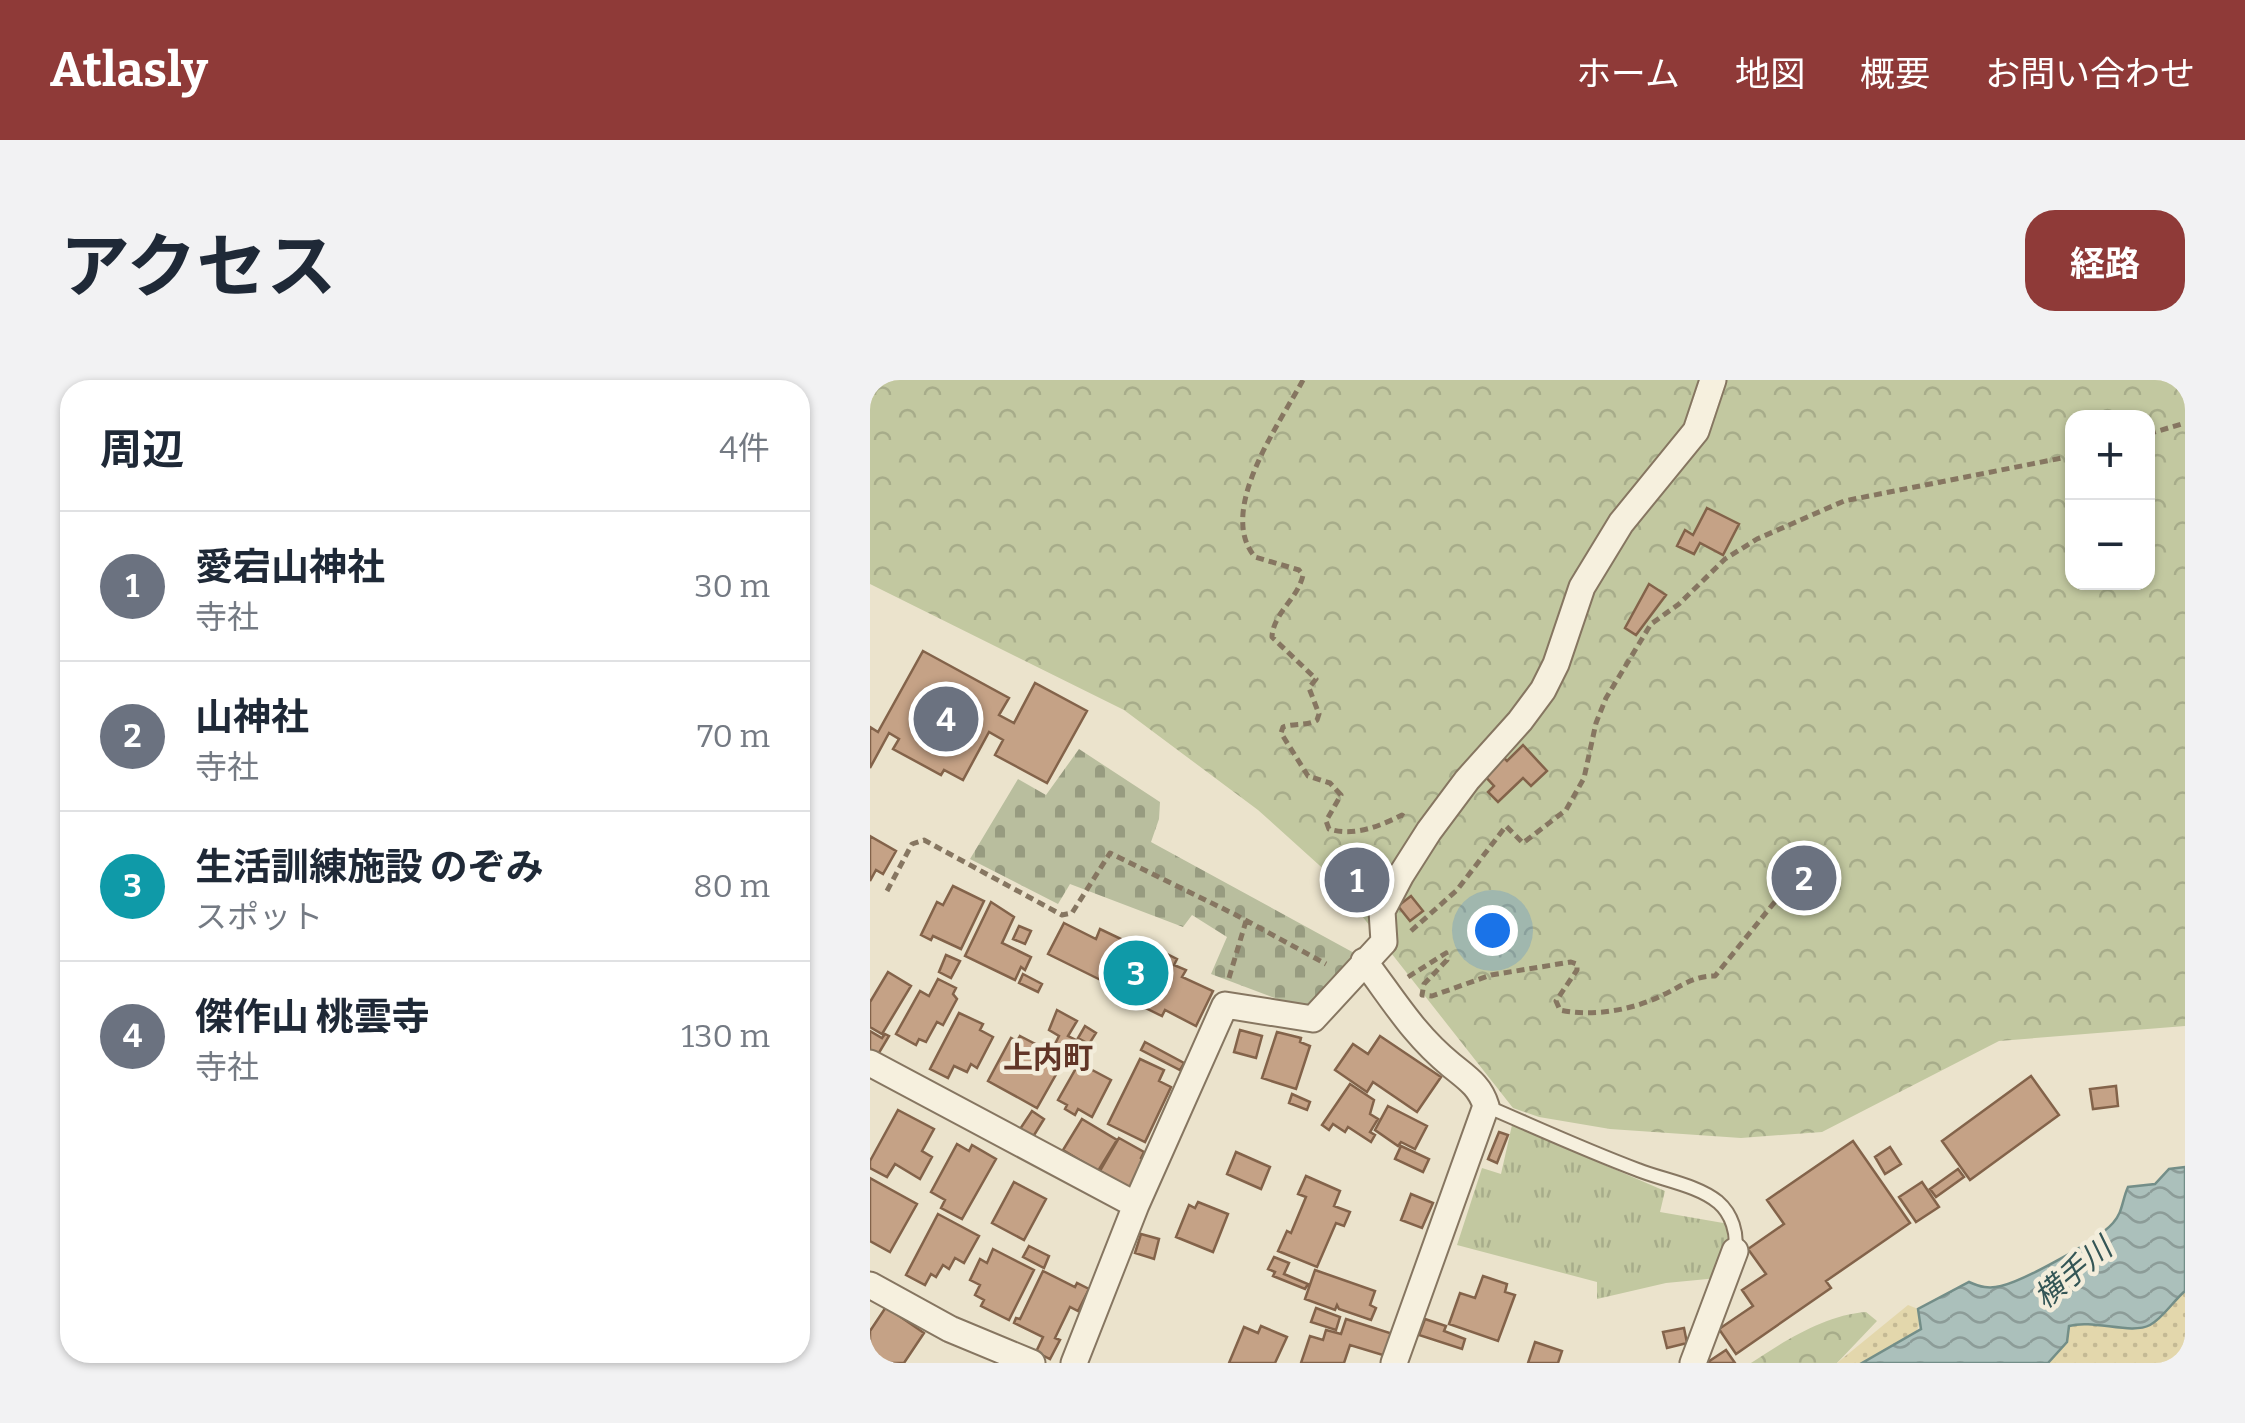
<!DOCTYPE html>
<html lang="ja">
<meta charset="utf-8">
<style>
body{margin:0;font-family:Bitter,"Noto Sans JP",serif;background:#f2f2f3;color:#1f2937}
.controls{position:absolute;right:30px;top:30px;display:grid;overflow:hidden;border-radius:20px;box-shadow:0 2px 8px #0004}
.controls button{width:90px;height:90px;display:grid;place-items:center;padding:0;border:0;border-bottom:2px solid #e0e1e3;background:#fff;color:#1f2937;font:50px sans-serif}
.you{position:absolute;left:622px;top:550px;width:35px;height:35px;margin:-25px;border:8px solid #fff;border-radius:50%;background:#1a73e8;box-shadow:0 0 0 15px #1a73e833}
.badge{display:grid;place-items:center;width:65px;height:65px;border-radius:50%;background:#8f3a38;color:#fff;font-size:32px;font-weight:700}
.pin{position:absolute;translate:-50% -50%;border:5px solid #fff;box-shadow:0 2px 10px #0006}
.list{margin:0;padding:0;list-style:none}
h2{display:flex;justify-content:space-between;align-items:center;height:130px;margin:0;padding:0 40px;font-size:42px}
h2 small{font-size:32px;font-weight:400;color:#747a83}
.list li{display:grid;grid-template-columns:65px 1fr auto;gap:30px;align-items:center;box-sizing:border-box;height:150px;padding:0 40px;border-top:2px solid #e0e1e3}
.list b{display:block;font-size:38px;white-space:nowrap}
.list p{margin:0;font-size:32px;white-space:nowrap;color:#747a83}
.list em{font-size:32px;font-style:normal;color:#747a83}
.map{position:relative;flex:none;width:1315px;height:983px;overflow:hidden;border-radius:30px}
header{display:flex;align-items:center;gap:60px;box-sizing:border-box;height:140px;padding:0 50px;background:#8f3a38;color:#fff}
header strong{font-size:48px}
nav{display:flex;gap:55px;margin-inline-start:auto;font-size:35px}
.intro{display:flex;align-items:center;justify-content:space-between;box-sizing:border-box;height:240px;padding:0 60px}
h1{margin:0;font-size:70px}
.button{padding:25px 45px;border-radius:30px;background:#8f3a38;color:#fff;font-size:35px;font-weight:700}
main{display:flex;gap:60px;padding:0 60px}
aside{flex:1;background:#fff;border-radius:30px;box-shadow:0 2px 8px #0004}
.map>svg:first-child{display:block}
.grass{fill:url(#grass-tufts)}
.forest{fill:url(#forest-crowns);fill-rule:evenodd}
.sand{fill:url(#sand-dots)}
.cemetery{fill:url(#cemetery-stones)}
.water{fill:url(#water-waves);stroke:#738e88;stroke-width:2.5}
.building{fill:#c5a286;stroke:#83634a;stroke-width:2.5}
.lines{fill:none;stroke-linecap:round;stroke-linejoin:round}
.lane-casing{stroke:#867661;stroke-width:16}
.street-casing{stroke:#867661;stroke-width:29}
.path{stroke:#867661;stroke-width:5;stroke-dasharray:8 5;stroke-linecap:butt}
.lane{stroke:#f6f0de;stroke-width:12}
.street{stroke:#f6f0de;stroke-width:25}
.labels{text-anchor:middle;stroke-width:9;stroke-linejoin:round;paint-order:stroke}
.neighbourhood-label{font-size:30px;font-weight:bold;fill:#613527;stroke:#f3eddb}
.water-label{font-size:30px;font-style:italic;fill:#345656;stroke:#f3eddb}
</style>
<header>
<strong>Atlasly</strong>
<nav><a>ホーム</a><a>地図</a><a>概要</a><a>お問い合わせ</a></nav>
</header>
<div class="intro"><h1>アクセス</h1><a class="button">経路</a></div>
<main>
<aside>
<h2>周辺<small>4件</small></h2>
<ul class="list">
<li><span class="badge" style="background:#6b7280">1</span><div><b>愛宕山神社</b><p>寺社</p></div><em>30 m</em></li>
<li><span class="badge" style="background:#6b7280">2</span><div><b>山神社</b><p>寺社</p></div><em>70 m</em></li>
<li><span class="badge" style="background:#0f9aa8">3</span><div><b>生活訓練施設 のぞみ</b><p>スポット</p></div><em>80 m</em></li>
<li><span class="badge" style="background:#6b7280">4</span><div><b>傑作山 桃雲寺</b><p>寺社</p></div><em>130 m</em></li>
</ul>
</aside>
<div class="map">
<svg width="1315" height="983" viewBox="0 0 1315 983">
<defs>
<pattern id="grass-tufts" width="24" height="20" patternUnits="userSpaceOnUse" patternTransform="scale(2.5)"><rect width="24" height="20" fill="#c2c8a0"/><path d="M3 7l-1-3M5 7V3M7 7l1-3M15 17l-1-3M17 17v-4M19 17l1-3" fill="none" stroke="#a7ac8a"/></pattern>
<pattern id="forest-crowns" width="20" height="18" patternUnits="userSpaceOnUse" patternTransform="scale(2.5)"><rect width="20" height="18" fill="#c2c8a0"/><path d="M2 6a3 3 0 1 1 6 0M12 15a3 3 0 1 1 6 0" fill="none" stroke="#a7ac8a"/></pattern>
<pattern id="sand-dots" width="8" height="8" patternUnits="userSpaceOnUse" patternTransform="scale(2.5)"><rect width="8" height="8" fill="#e3d7ac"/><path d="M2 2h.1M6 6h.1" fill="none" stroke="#c4b994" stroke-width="1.8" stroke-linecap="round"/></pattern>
<pattern id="cemetery-stones" width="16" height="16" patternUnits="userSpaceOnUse" patternTransform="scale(2.5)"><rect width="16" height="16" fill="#b9be9e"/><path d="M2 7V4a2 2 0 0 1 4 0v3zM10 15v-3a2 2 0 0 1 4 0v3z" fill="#979b80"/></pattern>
<pattern id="water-waves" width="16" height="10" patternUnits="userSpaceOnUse" patternTransform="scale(2.5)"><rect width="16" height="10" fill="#abc0bb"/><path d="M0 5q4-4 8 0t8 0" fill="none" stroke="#8c9c98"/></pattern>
</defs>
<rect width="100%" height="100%" fill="#ebe3cc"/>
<path class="grass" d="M 642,745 L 795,811 L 790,832 L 859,844 L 856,872 L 848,898 L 796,903 L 727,919 L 727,902 L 587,865 L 612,788 L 631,794 Z"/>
<path class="forest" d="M 0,0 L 1315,0 L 1315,646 L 1129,661 L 952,752 L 871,758 L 740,749 L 669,737 L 643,728 L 459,494 L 388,430 L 254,330 L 0,204 ZM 1202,38 L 1278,38 L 1278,202 L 1202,202 Z
M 996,932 L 1007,941 L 967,983 L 881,983 C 916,960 955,935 996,932 Z"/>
<path class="sand" d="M 1315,911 L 1315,980 L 1307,983 L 1178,983 L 1196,962 L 1199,946 L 1208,943 L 1262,948 Z
M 1038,925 L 1048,929 C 1059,965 1014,965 992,983 L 967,983 Z"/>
<path class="cemetery" d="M 209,369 L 290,422 L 289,439 L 281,462 L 486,574 L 439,631 L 341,594 L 357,557 L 322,535 L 313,547 L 200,504 L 188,524 L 100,479 L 148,399 L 176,415 Z"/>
<path class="water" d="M 1315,787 L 1315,911 C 1304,920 1293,938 1280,945 C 1261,955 1223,939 1199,946 L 1197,962 L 1178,983 L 992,983 L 1051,949 L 1048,929 L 1099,902 C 1110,907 1119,909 1131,906 C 1153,901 1227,861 1243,843 C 1253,832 1252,820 1258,807 L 1285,804 L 1299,789 Z"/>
<path class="building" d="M 837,128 L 869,144 L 853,175 L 830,163 L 824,174 L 807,166 L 815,150 L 823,155 Z
M 779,204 L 796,215 L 766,255 L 755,248 Z
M 53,271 L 139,318 L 129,335 L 144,343 L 165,303 L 217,331 L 177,403 L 125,375 L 133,360 L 119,352 L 93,400 L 74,390 L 71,395 L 23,369 L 29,359 L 19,353 L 0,388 L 0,347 L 8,352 Z
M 653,365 L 677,391 L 661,406 L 653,398 L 628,422 L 618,412 L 624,406 L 613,394 L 632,376 L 637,381 Z
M 0,456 L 26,471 L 13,494 L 6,490 L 0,501 Z
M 932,485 L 947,498 L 936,511 L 921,498 Z
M 485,488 L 500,497 L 490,512 L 475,502 Z
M 83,506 L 114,521 L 91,569 L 63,556 L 61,560 L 51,555 L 67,522 L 73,525 Z
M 541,516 L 553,531 L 540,541 L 528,526 Z
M 121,522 L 144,537 L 132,563 L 161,577 L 155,590 L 151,587 L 145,600 L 95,576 Z
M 194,543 L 226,559 L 230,549 L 274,570 L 277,564 L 307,579 L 304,585 L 316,590 L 312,597 L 343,611 L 326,646 L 295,630 L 292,636 L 255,618 L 257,613 L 178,574 Z
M 149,546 L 161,551 L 155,564 L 143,559 Z
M 76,575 L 90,581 L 81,598 L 69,592 Z
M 18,592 L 41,606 L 12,654 L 0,647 L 0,622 Z
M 153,594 L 172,604 L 168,612 L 149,603 Z
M 68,599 L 86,608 L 83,614 L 87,619 L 73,645 L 67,642 L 56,662 L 49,659 L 46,665 L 26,654 L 50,611 L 59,616 Z
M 187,630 L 207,641 L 198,656 L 206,660 L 198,673 L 184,666 L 189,656 L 179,650 Z
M 89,633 L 113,644 L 110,650 L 123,657 L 107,688 L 101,684 L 97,692 L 84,686 L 78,698 L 60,689 Z
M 215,646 L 226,653 L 219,664 L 208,658 Z
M 370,650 L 392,656 L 386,678 L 364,672 Z
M 0,651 L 12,658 L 15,654 L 19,656 L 7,676 L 0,672 Z
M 407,652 L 431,658 L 430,662 L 440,666 L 426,709 L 392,698 Z
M 150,656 L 181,672 L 183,668 L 197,675 L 167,728 L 118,701 L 141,658 L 147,661 Z
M 510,656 L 571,697 L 547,732 L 503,702 L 497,712 L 465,690 L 483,664 L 498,674 Z
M 275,662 L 314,683 L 310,690 L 271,670 Z
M 270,679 L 294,690 L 289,701 L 301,707 L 275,762 L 238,744 Z
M 209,683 L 241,700 L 222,737 L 208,729 L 205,735 L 195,729 L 197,725 L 188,720 Z
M 1161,696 L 1189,735 L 1100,800 L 1072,761 Z
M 480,704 L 504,720 L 500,734 L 508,739 L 500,752 L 505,755 L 501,762 L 478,747 L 475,752 L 463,744 L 459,750 L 452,745 Z
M 1246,706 L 1248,726 L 1223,729 L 1220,709 Z
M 422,714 L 440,722 L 437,730 L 419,723 Z
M 518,726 L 557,746 L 545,769 L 531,762 L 528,766 L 505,750 Z
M 28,730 L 64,749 L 52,771 L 62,777 L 50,799 L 25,784 L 17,797 L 0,788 L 0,781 Z
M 162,731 L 174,739 L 161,760 L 148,752 Z
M 212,739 L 247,760 L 228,791 L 193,770 Z
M 629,752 L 638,755 L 627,783 L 618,779 Z
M 249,758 L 274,772 L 271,778 L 277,781 L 261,809 L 230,791 Z
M 983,761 L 1040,843 L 956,901 L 961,908 L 866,974 L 849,949 L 883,926 L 872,910 L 896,894 L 878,869 L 914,844 L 897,820 Z
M 87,764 L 99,771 L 102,765 L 126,779 L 92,839 L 71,828 L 75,820 L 61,812 Z
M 531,766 L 559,779 L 553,792 L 525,779 Z
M 1020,767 L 1031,784 L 1015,794 L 1005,777 Z
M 366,772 L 400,787 L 391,809 L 357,794 Z
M 1088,789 L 1094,797 L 1066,817 L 1060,809 Z
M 436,796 L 470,811 L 464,826 L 480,832 L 474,846 L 466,843 L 447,887 L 408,871 L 417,851 L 421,853 L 436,817 L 428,814 Z
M 0,798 L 47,824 L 20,872 L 0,861 Z
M 144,802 L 176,819 L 154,860 L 122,843 Z
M 1052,802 L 1069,827 L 1046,842 L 1029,817 Z
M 541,814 L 563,823 L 552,848 L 531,840 Z
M 328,822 L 358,834 L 343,872 L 306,857 L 319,825 L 325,828 Z
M 68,834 L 109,856 L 94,883 L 85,878 L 79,889 L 73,885 L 66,897 L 61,894 L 55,905 L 36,895 Z
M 271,854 L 289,859 L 284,879 L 265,873 Z
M 159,866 L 179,876 L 174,888 L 153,877 Z
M 123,869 L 164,890 L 139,940 L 111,926 L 114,920 L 105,915 L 110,905 L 100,900 L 110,879 L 117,883 Z
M 404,877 L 419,883 L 414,894 L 438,904 L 435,909 L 403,896 L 405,892 L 398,889 Z
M 445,890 L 505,911 L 500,925 L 506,928 L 501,940 L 469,929 L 467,925 L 465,930 L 435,919 Z
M 173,891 L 205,907 L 207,903 L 219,909 L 208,931 L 200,927 L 185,958 L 190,960 L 180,979 L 166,972 L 173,957 L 144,943 L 146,938 L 150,939 Z
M 613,896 L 637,904 L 635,912 L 645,915 L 628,961 L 579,944 L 590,913 L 605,918 Z
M 16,927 L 54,953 L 34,983 L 0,983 L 0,951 Z
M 446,928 L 470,937 L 466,950 L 441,942 Z
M 476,939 L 523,954 L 516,976 L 480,965 L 474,983 L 431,983 L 440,956 L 453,960 L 456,950 L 471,954 Z
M 555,939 L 576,946 L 574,951 L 595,959 L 592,969 L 549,955 Z
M 391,946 L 417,957 L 405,983 L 359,983 L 374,947 L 388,953 Z
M 814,948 L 817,963 L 797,968 L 793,952 Z
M 665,962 L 692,971 L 688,983 L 658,983 Z
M 856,970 L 865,983 L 839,983 L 838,982 Z"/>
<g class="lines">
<defs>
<path id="lane" d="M 616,726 C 667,748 717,771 768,790 C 793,800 827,805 848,822 C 862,834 868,854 865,871"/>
<path id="street" d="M 494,581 C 523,619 543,654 581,685 C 597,698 610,706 616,726 L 524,983
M 0,683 L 266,825
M 0,905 L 80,949 L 162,983
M 204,983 L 266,825 L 355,625 L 443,639 L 514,562 L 512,531 L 531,495 L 559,451 L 597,400 L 650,341 L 673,310 L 686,284 L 712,207 L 751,143 L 826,51 L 843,0
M 823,983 L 865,871"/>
</defs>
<use href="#lane" class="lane-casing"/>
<use href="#street" class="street-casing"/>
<path class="path" d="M 433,0 C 410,43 346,131 385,177 L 429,190 L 433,195 C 428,219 403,233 402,257 L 446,299 L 439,308 L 449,334 L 447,340 C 437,346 424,343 413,347 L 411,353 L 438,396 L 460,403 L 471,415 L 456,441 L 459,449 C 484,457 510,446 532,435 L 535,437
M 1278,54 L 1315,43
M 17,511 L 42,464 L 54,460 L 192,535 L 202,533 L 240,473 L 366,535 L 456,584
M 541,551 L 587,510 L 636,446 L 653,463 L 696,430 L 714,398 L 726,343 L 736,318 L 781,244 L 809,224 L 855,179 L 887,159 L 974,121 L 1202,76
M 538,597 L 576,573 L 577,580 L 554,604 L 552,615 L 562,616 L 621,595 L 701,582 L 707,584 L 707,590 L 686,621 L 690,630 C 723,637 763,630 793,615 C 812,606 823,596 845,596 L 916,508
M 359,598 L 376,541"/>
<use href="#lane" class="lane"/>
<use href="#street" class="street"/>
</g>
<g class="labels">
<g class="neighbourhood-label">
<text x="178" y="688">上内町</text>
</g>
<g class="water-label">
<text transform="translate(1203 893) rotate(-40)" y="10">横手川</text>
</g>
</g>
</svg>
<div class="controls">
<button>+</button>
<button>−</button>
</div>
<div class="you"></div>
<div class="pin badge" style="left:487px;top:500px;background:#6b7280">1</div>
<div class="pin badge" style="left:934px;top:498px;background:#6b7280">2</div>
<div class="pin badge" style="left:266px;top:593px;background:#0f9aa8">3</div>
<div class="pin badge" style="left:76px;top:339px;background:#6b7280">4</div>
</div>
</main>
